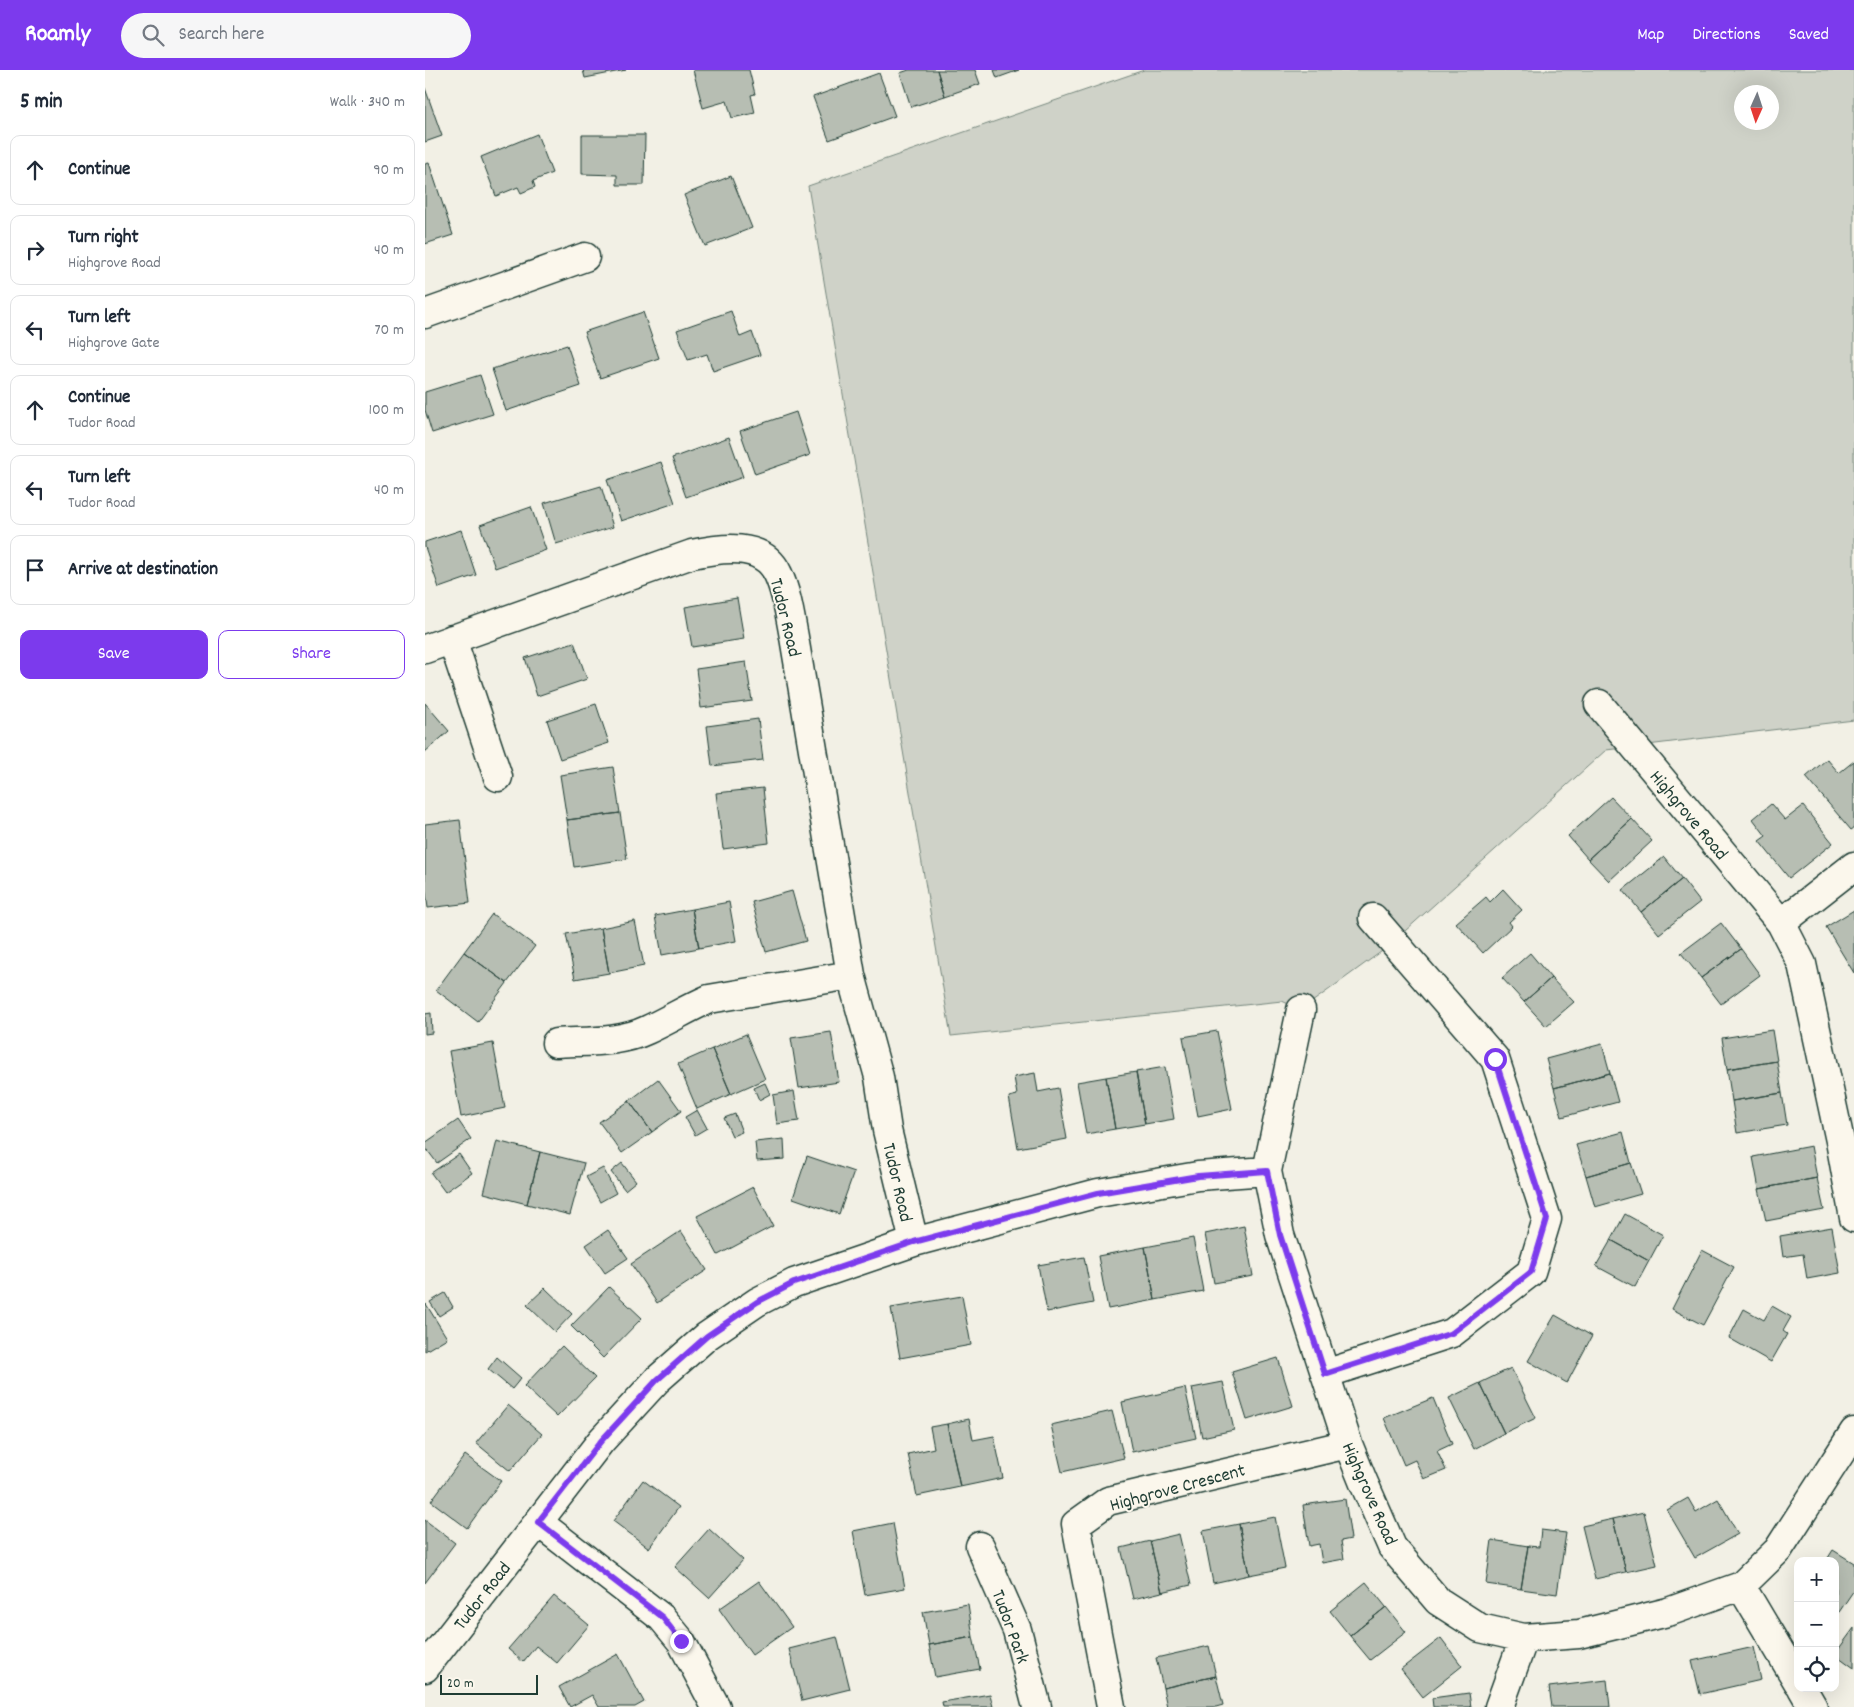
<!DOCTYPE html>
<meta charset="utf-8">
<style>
body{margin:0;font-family:Dekko,sans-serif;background:#f6f6f7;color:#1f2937}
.controls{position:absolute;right:15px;bottom:15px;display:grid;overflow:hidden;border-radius:10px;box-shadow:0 5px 20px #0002}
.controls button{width:45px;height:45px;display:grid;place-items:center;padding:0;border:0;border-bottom:1px solid #e0e1e3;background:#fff;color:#1f2937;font:25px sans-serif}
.compass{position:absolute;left:1309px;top:15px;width:45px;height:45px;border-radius:50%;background:#fff;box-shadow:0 5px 20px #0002;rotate:183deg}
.scale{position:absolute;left:15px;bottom:12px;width:98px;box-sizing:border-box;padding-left:5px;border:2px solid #1f3d34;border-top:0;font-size:14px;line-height:18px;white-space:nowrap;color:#1f3d34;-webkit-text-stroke:4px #fbf7ec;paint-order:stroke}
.stop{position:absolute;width:15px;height:15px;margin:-11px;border:4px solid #7c3aed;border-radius:50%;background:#fff}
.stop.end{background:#7c3aed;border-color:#fff;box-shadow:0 1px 5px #0008}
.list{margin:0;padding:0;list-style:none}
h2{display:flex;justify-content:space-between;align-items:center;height:65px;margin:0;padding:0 20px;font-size:21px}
h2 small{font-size:16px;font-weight:400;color:#747a83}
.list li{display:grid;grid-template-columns:32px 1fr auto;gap:15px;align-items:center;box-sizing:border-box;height:70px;margin:0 10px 10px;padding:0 10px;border:1px solid #e0e1e3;border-radius:10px}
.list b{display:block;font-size:19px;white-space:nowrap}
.list p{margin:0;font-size:16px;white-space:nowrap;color:#747a83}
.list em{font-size:16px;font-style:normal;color:#747a83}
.actions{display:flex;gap:10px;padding:15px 20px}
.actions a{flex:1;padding:11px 0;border:1px solid #7c3aed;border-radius:10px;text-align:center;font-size:18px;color:#7c3aed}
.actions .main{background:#7c3aed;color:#fff}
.icon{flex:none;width:28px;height:28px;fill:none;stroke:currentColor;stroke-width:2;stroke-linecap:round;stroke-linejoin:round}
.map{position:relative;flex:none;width:1429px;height:1637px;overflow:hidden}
header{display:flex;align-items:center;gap:30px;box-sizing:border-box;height:70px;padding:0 25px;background:#7c3aed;color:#fff}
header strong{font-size:24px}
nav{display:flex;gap:28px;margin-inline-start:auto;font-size:18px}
.search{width:350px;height:45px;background:#f6f6f7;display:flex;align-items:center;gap:12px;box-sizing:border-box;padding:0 18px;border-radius:28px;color:#747a83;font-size:19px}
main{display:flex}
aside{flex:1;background:#fff}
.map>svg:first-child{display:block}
.green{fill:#cfd2c8;stroke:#77887e;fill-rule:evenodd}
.building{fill:#b7beb3;stroke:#1f3d34}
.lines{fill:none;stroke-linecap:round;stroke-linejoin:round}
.minor-casing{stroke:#1f3d34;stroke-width:31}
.minor{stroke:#fbf7ec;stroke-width:28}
.route{stroke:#7c3aed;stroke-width:6}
.labels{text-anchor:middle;stroke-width:4;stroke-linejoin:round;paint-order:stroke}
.street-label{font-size:19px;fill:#1f3d34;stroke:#fbf7ec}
</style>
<header>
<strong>Roamly</strong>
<div class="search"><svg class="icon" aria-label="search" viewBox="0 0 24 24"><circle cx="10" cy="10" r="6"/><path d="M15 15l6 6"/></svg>Search here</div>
<nav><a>Map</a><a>Directions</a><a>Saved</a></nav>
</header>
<main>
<aside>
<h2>5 min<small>Walk · 340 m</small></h2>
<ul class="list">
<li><svg class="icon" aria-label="ahead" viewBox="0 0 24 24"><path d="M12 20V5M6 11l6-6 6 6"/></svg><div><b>Continue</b></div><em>90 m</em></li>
<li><svg class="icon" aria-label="right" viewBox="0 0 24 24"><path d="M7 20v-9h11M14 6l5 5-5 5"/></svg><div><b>Turn right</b><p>Highgrove Road</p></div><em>40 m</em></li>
<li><svg class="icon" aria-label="left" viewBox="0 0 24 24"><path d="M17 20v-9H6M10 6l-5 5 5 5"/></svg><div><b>Turn left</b><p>Highgrove Gate</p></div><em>70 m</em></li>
<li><svg class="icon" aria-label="ahead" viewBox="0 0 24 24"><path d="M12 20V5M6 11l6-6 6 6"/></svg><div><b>Continue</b><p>Tudor Road</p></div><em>100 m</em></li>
<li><svg class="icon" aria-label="left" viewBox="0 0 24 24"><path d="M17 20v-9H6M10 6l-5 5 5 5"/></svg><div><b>Turn left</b><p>Tudor Road</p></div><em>40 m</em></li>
<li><svg class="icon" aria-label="arrive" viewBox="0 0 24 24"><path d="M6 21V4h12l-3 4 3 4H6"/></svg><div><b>Arrive at destination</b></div></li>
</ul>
<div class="actions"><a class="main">Save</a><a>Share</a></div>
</aside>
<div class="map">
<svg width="1429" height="1637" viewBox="0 0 1429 1637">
<rect width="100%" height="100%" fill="#f2f0e5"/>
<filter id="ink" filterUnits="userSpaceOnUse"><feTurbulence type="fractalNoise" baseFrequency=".02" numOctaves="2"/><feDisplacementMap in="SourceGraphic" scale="10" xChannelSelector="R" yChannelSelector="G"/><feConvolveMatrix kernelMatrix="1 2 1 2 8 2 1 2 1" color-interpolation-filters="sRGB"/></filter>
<g filter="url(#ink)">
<path class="green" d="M 719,0 L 1429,0 L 1429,650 L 1181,680 L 960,879 L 876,940 L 857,931 L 526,966 L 383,116 ZM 1316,22 L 1346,22 L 1346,52 L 1316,52 Z"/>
<path class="building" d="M 158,0 L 201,0 L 160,8 Z
M 268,0 L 324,0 L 330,24 L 326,25 L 330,43 L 307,48 L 302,31 L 278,38 Z
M 484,0 L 512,0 L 520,26 L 486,37 L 475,3 Z
M 512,0 L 550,0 L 555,14 L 520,26 Z
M 569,0 L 594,0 L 572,8 Z
M 454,3 L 470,46 L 404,70 L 388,27 Z
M 0,18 L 17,66 L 0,72 Z
M 112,64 L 127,103 L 108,111 L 110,117 L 96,123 L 93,117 L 71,126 L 56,87 Z
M 157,65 L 220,65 L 219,115 L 192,115 L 192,105 L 157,104 Z
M 4,93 L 28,165 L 0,174 L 0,94 Z
M 306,106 L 327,158 L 280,176 L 259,125 Z
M 306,241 L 315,267 L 327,262 L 335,285 L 288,301 L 282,284 L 263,290 L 252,260 Z
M 218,242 L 234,288 L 175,308 L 159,262 Z
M 142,275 L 156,316 L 81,341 L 67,299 Z
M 55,305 L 68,344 L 7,363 L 0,340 L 0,322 Z
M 371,342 L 385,385 L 330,404 L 315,361 Z
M 304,367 L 318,407 L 261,427 L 247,388 Z
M 236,392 L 250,433 L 196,451 L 182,410 Z
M 176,416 L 188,457 L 131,474 L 119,433 Z
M 106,437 L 121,480 L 70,498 L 55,455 Z
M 36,460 L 51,505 L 14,518 L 0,477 L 0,472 Z
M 312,528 L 319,569 L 267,577 L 260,537 Z
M 149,572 L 162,609 L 112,626 L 100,588 Z
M 321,592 L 327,631 L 276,638 L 271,599 Z
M 0,633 L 24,661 L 0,682 Z
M 171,634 L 184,673 L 135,689 L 122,650 Z
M 333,649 L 338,690 L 287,696 L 282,656 Z
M 1402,689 L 1414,703 L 1429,691 L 1429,758 L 1426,760 L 1381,707 Z
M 188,697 L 195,743 L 142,750 L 135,705 Z
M 338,718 L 344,773 L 298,779 L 291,723 Z
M 1186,727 L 1207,749 L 1163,789 L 1143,766 Z
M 1346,734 L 1360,750 L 1378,736 L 1408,773 L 1364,808 L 1334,771 L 1341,766 L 1328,749 Z
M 195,743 L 202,789 L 149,797 L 142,750 Z
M 1207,749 L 1227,771 L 1184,811 L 1163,789 Z
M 35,750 L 45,833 L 3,838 L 0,816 L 0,754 Z
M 1239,787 L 1257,809 L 1216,842 L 1198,820 Z
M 1257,809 L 1275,832 L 1234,864 L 1216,842 Z
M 1078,819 L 1097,840 L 1084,852 L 1087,856 L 1058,883 L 1031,853 L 1061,827 L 1065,832 Z
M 367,821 L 381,871 L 341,882 L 327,832 Z
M 304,832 L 311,871 L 274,878 L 267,839 Z
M 267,839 L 274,878 L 237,885 L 230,846 Z
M 1429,840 L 1429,903 L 1401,857 Z
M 67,844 L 110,876 L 82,913 L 39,882 Z
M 210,851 L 219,896 L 184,903 L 176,858 Z
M 1296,853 L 1316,879 L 1276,908 L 1256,883 Z
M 176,858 L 184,903 L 150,909 L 141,864 Z
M 1316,879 L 1335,905 L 1296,934 L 1276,908 Z
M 39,882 L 82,913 L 53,952 L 11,920 Z
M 1105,883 L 1126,908 L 1099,932 L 1077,908 Z
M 1126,908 L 1149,932 L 1121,956 L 1099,932 Z
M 6,943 L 7,963 L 0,964 L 0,944 Z
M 1347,960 L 1352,991 L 1302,999 L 1297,968 Z
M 792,961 L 807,1039 L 773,1046 L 758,967 Z
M 406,962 L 414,1012 L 374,1018 L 366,968 Z
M 321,964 L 340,1009 L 306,1024 L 287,979 Z
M 68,973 L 80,1038 L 36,1047 L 24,981 Z
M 1177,974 L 1185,1003 L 1129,1018 L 1121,989 Z
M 287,979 L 306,1024 L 272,1039 L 253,994 Z
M 1352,991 L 1357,1023 L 1307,1031 L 1302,999 Z
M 740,997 L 749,1049 L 720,1054 L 711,1002 Z
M 711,1002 L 720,1054 L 690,1059 L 681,1007 Z
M 610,1003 L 613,1022 L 633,1018 L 642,1069 L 593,1078 L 584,1027 L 592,1025 L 589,1007 Z
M 1185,1003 L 1193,1032 L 1137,1047 L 1129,1018 Z
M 681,1007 L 690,1059 L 661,1064 L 652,1012 Z
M 233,1009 L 256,1041 L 227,1062 L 204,1031 Z
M 340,1013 L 345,1024 L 334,1030 L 329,1018 Z
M 369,1021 L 374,1051 L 352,1054 L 348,1025 Z
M 1357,1023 L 1362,1055 L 1312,1063 L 1307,1031 Z
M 204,1031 L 227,1062 L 197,1083 L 174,1052 Z
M 272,1040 L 282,1058 L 270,1065 L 260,1047 Z
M 310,1044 L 317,1062 L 307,1066 L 299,1048 Z
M 33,1050 L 46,1069 L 12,1093 L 0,1077 L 0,1073 Z
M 1198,1062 L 1206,1093 L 1161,1106 L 1151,1075 Z
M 359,1069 L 360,1089 L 332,1091 L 330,1072 Z
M 72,1071 L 115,1082 L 102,1134 L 59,1123 Z
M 1386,1076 L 1392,1108 L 1334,1119 L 1328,1087 Z
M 115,1082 L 159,1093 L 145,1145 L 102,1134 Z
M 34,1084 L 47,1103 L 20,1122 L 6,1103 Z
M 382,1086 L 429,1102 L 414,1144 L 368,1128 Z
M 197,1093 L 211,1111 L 200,1120 L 186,1102 Z
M 1206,1093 L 1216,1124 L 1170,1137 L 1161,1106 Z
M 178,1098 L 191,1123 L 175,1132 L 161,1107 Z
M 1392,1108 L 1399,1140 L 1341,1151 L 1334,1119 Z
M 328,1117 L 348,1156 L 293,1185 L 272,1146 Z
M 1200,1144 L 1238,1165 L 1224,1191 L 1186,1170 Z
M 819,1156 L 828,1206 L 789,1213 L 780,1164 Z
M 1407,1157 L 1415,1203 L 1382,1209 L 1378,1184 L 1358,1187 L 1355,1166 Z
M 183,1160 L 203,1188 L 180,1203 L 161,1175 Z
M 256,1161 L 282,1200 L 232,1233 L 206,1194 Z
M 768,1168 L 778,1221 L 730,1230 L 720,1177 Z
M 1186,1170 L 1224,1191 L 1210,1217 L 1171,1196 Z
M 720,1177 L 730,1230 L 683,1239 L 673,1186 Z
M 1277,1180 L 1309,1197 L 1278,1255 L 1247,1239 Z
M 659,1187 L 668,1233 L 622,1242 L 613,1195 Z
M 184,1217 L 217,1248 L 178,1288 L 146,1256 Z
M 120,1218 L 147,1244 L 130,1262 L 102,1235 Z
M 20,1223 L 28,1237 L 14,1246 L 5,1232 Z
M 537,1226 L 546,1275 L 475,1288 L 466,1238 Z
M 1,1234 L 22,1268 L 0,1281 L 0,1235 Z
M 1347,1236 L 1366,1247 L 1358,1261 L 1362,1264 L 1346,1292 L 1304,1268 L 1319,1239 L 1339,1250 Z
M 1130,1245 L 1167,1266 L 1142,1313 L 1103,1291 Z
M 137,1276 L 170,1308 L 132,1347 L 99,1316 Z
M 72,1287 L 96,1308 L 87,1319 L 63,1299 Z
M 853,1288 L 868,1336 L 822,1350 L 807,1302 Z
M 1086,1298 L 1111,1348 L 1079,1363 L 1055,1313 Z
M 798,1312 L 809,1360 L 777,1367 L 767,1318 Z
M 1055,1313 L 1079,1363 L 1049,1379 L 1024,1328 Z
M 760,1318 L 771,1368 L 707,1382 L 697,1332 Z
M 1008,1328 L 1027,1374 L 1012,1381 L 1021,1400 L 999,1409 L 990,1390 L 979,1395 L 959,1348 Z
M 83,1335 L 117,1364 L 85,1401 L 51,1373 Z
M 687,1341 L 699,1388 L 637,1402 L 626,1355 Z
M 544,1349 L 548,1370 L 569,1366 L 578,1408 L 535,1417 L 522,1354 Z
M 522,1354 L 535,1417 L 492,1426 L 483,1384 L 509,1378 L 505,1357 Z
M 40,1385 L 76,1411 L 42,1458 L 6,1431 Z
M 218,1410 L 254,1437 L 224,1478 L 188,1451 Z
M 1263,1428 L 1271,1442 L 1293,1429 L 1313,1464 L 1270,1488 L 1242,1440 Z
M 920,1429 L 926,1469 L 916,1471 L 919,1489 L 897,1493 L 894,1474 L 884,1476 L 878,1435 Z
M 1219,1442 L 1232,1495 L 1201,1502 L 1188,1449 Z
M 850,1447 L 860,1498 L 824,1505 L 814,1454 Z
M 1188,1449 L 1201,1502 L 1170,1509 L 1157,1456 Z
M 0,1450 L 30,1473 L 0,1513 Z
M 468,1453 L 480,1518 L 440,1525 L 428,1461 Z
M 814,1454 L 824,1505 L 788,1513 L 778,1461 Z
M 284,1459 L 318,1490 L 284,1528 L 250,1497 Z
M 1116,1460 L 1141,1463 L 1132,1524 L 1096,1519 L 1103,1476 L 1114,1477 Z
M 754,1464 L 766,1515 L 737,1522 L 725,1471 Z
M 1067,1470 L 1103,1476 L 1096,1519 L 1061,1514 Z
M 725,1471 L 737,1522 L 708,1529 L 696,1478 Z
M 1408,1480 L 1429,1493 L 1429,1520 L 1410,1548 L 1410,1491 L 1401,1491 Z
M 334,1511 L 367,1557 L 327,1585 L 294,1539 Z
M 941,1512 L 961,1537 L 925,1566 L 905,1541 Z
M 129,1526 L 164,1555 L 132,1593 L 111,1576 L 98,1592 L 83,1579 Z
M 543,1534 L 548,1567 L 504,1575 L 498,1542 Z
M 961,1537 L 981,1562 L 945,1590 L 925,1566 Z
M 1429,1558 L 1429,1598 L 1410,1584 Z
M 412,1567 L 425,1619 L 377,1631 L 364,1579 Z
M 548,1567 L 555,1599 L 510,1607 L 504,1575 Z
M 1016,1568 L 1037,1596 L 998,1627 L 976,1599 Z
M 784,1576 L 791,1606 L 738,1618 L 731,1588 Z
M 1329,1577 L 1336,1610 L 1275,1624 L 1267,1591 Z
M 193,1584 L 219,1632 L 210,1637 L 174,1637 L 167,1625 L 145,1637 L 134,1617 Z
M 791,1606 L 798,1635 L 791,1637 L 742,1637 L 738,1618 Z
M 1182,1610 L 1185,1637 L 1127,1637 L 1124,1617 Z
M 1044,1623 L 1046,1637 L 1008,1637 L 1007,1628 Z
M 565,1624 L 568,1637 L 518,1637 L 517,1632 Z"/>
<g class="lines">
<defs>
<path id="minor" d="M 0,244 L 160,187
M 27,569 L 73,707
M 0,579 L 267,484 C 295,478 338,471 353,504 C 362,523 365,546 369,567 L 426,905 L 454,1007 L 462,1060 L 489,1172
M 1174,634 L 1356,853 L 1377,894 L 1415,1071 L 1429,1148
M 1356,853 L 1429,796
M 876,940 L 842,1101 L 855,1165 L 923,1374 L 938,1411 L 967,1477 L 1013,1531 L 1055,1558 L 1099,1568 L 1154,1564 L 1243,1542 L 1316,1516 L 1353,1480 L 1429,1362
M 131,973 C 161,971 195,973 222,960 C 244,950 263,938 284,929 L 426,905
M 900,1304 L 1027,1263 L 1106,1202 L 1122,1149 L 1070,989 L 948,848
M 113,1452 L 237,1548 L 256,1571 L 291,1637
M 555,1476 L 592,1560 L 612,1637
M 1316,1516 L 1373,1612
M 0,1598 L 176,1371 L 232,1310 L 282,1266 L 332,1232 L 369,1213 L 489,1172 L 673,1123 L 773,1106 L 842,1101
M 1377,1618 L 1388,1637
M 686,1637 L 651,1454 L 683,1431 L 923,1374
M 1074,1637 L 1099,1568"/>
</defs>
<use href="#minor" class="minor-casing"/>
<use href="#minor" class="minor"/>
</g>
</g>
<g class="lines" filter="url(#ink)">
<path class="route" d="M 256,1571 L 238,1548 L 113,1452 L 176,1371 L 232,1310 L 282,1266 L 332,1232 L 369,1213 L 489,1172 L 673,1123 L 773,1106 L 842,1101 L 855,1165 L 900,1304 L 1027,1263 L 1106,1202 L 1122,1149 L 1070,989"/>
</g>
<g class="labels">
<g class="street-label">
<text transform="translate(362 547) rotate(76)" y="7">Tudor Road</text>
<text transform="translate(1265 744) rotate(50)" y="7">Highgrove Road</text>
<text transform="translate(474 1112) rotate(77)" y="7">Tudor Road</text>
<text transform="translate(752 1416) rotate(-15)" y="7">Highgrove Crescent</text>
<text transform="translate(946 1423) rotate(66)" y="7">Highgrove Road</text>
<text transform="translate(56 1525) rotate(-52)" y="7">Tudor Road</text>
<text transform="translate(587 1556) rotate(70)" y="7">Tudor Park</text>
</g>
</g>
</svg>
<div class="controls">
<button>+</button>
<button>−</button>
<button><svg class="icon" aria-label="locate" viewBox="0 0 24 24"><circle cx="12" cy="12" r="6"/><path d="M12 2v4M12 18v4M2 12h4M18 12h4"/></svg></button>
</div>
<svg class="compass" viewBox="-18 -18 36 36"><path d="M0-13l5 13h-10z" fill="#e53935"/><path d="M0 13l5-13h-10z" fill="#747a83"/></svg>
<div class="scale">20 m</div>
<div class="stop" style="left:1070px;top:989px"></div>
<div class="stop end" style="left:256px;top:1571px"></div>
</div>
</main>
